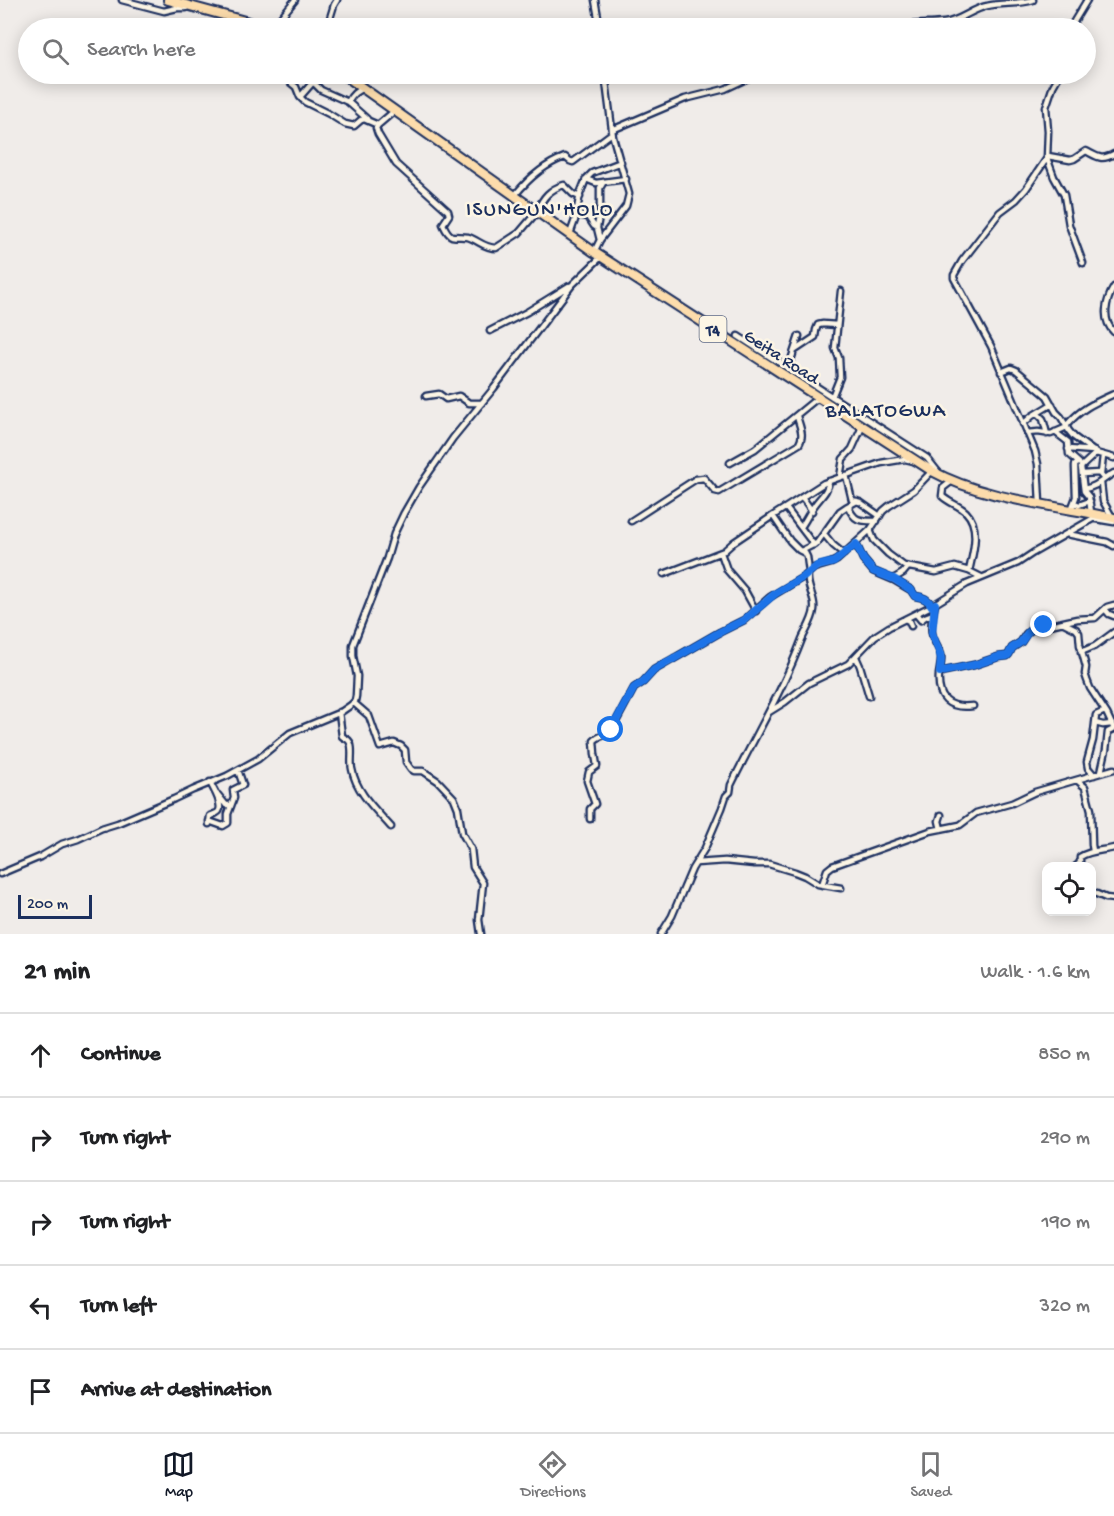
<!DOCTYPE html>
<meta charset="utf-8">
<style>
body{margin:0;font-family:"Gochi Hand",sans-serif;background:#f2f2f2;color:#202124}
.controls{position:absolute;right:18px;bottom:18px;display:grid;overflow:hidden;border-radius:12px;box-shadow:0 3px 15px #0003}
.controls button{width:54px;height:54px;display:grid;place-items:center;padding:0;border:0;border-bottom:2px solid #e0e0e0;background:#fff;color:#202124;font:30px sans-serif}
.scale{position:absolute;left:18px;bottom:15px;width:74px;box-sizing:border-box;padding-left:6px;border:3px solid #1b2f5e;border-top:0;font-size:16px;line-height:21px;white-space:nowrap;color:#1b2f5e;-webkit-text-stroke:4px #fcf5e5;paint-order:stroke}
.stop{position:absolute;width:18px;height:18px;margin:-14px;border:4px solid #1a73e8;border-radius:50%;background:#fff}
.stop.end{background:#1a73e8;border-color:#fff;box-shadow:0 2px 6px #0008}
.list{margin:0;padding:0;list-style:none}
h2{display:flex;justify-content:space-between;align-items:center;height:78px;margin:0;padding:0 24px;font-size:26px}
h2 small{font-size:20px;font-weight:400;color:#757577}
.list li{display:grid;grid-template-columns:39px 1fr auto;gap:18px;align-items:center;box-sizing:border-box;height:84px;padding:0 24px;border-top:2px solid #e0e0e0}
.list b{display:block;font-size:22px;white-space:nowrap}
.list em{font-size:20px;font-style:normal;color:#757577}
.icon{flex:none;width:33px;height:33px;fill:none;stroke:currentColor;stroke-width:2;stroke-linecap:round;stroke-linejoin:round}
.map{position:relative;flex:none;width:1114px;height:934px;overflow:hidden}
.search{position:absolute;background:#fff;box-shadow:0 3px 15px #0003;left:18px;right:18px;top:18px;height:66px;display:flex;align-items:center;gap:15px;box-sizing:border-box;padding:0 21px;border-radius:33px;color:#757577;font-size:22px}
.sheet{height:498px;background:#fff}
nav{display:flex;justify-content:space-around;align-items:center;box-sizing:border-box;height:84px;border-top:2px solid #e0e0e0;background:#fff;font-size:16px;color:#757577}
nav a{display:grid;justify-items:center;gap:3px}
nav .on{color:#111827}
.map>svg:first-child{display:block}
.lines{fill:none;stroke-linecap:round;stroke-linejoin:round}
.minor-casing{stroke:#1b2f5e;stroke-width:9}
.highway-casing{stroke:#1b2f5e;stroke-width:12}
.minor{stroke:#fcf5e5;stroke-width:4.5}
.highway{stroke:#fcdcac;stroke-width:8}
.route{stroke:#1a73e8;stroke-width:8}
.labels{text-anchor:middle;stroke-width:5;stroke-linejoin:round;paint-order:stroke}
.shield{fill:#fcf5e5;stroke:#5e6a86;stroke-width:1.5}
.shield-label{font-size:16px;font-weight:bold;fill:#1b2f5e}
.street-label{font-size:18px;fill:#1b2f5e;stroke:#fcf5e5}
.quarter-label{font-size:21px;letter-spacing:1.5px;fill:#1b2f5e;stroke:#fcf5e5}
</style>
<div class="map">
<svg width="1114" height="934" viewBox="0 0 1114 934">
<rect width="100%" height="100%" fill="#f0ece9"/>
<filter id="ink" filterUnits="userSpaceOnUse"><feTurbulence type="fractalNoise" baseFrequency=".0167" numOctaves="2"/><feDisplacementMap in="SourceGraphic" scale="12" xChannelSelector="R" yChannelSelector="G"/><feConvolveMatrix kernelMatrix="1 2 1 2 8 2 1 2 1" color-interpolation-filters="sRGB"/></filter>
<g filter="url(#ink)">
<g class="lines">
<defs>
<path id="minor" d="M 122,0 L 164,11 L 177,8 L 186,8
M 595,0 L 600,28
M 276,28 L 277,22 L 295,0
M 327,28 L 334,5 L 337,0
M 894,28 C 912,23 926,25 944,23 C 960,21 972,9 987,6 C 1002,2 1018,5 1033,0
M 1070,28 L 1087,0
M 286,74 L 291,83 L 296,87 L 300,97 L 305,102 L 329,114 L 345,124 L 354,126 L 361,120 L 364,119 L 378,125
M 313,82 L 321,90 L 348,102 L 367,119
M 300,97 L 320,74
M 348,102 C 352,94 356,91 364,88
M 396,111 L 392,113 L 378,125 L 376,128 L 378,134 L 396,164 L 448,211 L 449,215 L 443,224 C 445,228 447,234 452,236 C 457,237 463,236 468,237 C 478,240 484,248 496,248 L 519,233 L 536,213 L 539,212
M 612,130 L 685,99 L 725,89 L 757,74
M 1048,156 L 1070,160 L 1074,159 L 1086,151 C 1098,157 1101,161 1114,154
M 1047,158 L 1054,177 L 1064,195 L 1069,225 L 1083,263
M 586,179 L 596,183 L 626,179
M 515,195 C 529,178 545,164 565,157 L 570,161 L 573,162 L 612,133
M 537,211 C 543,197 550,189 564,185 L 573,194 L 580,197
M 577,215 L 588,217 L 594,226 L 597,228
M 570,234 L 575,220 L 580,194 L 586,179 L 592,173 L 621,162
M 600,240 L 597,228 L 600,210 L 600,188 L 603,183
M 594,252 L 600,240 L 626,206 L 629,194 L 613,137 L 605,74
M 1114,287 C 1106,300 1101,320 1114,332
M 490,331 L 527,312 L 569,286
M 738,336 L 927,458 L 938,472
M 794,351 L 815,337 L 816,330 L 818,325 L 823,324 L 837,325
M 788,369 L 799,336
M 1001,372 L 1011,368 L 1016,370 L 1047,396 L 1056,412 L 1061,417 L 1069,431 L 1074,437 L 1096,453 L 1114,458
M 426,396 L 439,394 L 446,399 L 459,396 L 469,403 L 482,403
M 832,397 L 840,377 L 839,358 L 835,348 L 841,291
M 1037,413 L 1043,419 L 1047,434
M 1023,424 L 1032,416 L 1052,404
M 1066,426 C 1080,409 1094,403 1114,394
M 1055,432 L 1068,442 L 1069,454 L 1079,463
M 1027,433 L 1038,432 L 1051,434 L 1067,427
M 1068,449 L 1094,451
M 730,463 L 755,449 L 815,400 L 820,399
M 1082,474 L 1099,473 L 1104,479
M 1101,474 L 1103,456
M 846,475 L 852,500 L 860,502 L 880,516
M 840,477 L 843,459 L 852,449 L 862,427 L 863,427
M 952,481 L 943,488 L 942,496 C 949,503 959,505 966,512 C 981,527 973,553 969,571
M 1101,483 L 1103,501 L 1112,517
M 1084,489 C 1099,486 1101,480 1114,473
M 802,497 L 812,511
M 1075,503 L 1079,505 L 1090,501
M 1040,504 L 1038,464 L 1035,451 L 991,346 L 954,278 L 954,275 L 962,261 L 976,243 L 1000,212 L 1016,200 L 1026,189 L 1047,158 L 1048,131 L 1046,107 L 1053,86 L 1060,74
M 848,506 C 854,522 861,521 877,521
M 786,508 L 814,545
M 1071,510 L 1076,497 L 1075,468 L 1075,465 L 1078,463
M 1091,513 L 1089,497 L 1084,491 L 1081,467 L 1096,453
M 773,516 L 790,541 L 799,550 L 805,553 L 807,557 L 809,572
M 1096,519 L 1114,522
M 631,521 L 696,479 L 704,478 L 715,491 L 719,492 L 799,444 C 805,435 799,425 797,416
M 801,527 C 806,520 809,513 814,506 C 820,497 828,492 829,481
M 870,530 L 874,540 L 888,554 L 904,566 L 936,572 L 955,567 L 969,571 L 981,577
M 824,534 L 833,545 L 844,554
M 1067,534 L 1107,542 L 1114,546
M 856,544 L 863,559 L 873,571 L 894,580 L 911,590 L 915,596 C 923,597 928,599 932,606
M 801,551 L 817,543 L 840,511 L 846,507 L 857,501
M 721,553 L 727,570 L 745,591 L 756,611
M 664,574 L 724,551 L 734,542 L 771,517 L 824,483 L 881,463 L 905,459 L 913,461
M 893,579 L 903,573 L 908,567
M 935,604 C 933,613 930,624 932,633 C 933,641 939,647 941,655 C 942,661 940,667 939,674 C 937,699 948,709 973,706
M 1105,609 L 1109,614 L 1114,616
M 916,614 L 921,620 L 925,617 L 933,614
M 905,619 L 909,621 L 911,626
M 1064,623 L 1076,629 L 1079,633 L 1080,645 L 1086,667 L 1085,674 L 1087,680 L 1090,688 L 1107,714 L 1114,729
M 1081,652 L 1095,646 L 1114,632
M 856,657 L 860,666 L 869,696
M 940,672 L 974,665 L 998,657 L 1007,656 L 1009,654 L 1012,648 L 1021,642 L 1026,634 L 1032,629 L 1077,619 L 1095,618 L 1107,607 L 1114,605
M 354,703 L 369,716 L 380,747 L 394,743 L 401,746 L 405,750 L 406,762 L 411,769 L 414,771 L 423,771 L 438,781 L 454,798 L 458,808 L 462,833 L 471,849 L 473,867 L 483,883 L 479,920 L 481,934
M 339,712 L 342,736 C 344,738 348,739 349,741 C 354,746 350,762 352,769 C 356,792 376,810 391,827
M 769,712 L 785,702 L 809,683 L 848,664 L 875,636 L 889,627 L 933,605 L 967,584 L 1018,563 L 1033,553 L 1094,518 L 1100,516
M 1095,723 L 1103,725 L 1112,724
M 1101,772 L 1106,750 L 1108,732 L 1114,729
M 1094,775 L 1088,768 L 1087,762 L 1093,740 L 1096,715 L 1105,711
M 1077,780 L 1085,787 L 1091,810 L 1092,845 L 1093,851
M 218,795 L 226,805 L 231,805
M 941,815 L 939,821 L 941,829
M 590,819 L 590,809 L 595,804 L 594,801 L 587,781 L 589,772 L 597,766 L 595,754 L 594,741 C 599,735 607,736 611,731 L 634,688 L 643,682 L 654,670 L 720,632 L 744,620 L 770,597 L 805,576 L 814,568 L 831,563 L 837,560 L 870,530 L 883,511 L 889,506 L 914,490 L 932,471
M 209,821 L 223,826 L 228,823 L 228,814 L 234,798 L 233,790 L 243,785 L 238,770
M 209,824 L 210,816 C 212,815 218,813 219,811 C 223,803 213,789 210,782
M 696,863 L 725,861 L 754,864 L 769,864 L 795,872 L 805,876 L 818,884 L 841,888
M 1076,866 L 1080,863 L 1080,857 C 1091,850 1102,851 1114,848
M 0,874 L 40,857 L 62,844 L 78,839 L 102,828 L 118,823 L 174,799 L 193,790 L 227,776 L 258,759 L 290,733 L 341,712 L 351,705 L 355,701 L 356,696 L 357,676 L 353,656 L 353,645 L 387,558 L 394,534 L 404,513 L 419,487 L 453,438 L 494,388 L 572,285 L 602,256
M 822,885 L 827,870 L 832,866 L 930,831 L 960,825 L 976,813 L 1012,803 L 1035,792 L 1114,769
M 1092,892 L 1106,898 L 1114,899
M 661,934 L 672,916 L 692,869 L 705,848 L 722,808 L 726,796 L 730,792 L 731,785 C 755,736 783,690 802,639 C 806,630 813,620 814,610 C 816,597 806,588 808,574"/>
<path id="highway" d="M 168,0 L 245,21 L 264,28
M 343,74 L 594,252 L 932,471 C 985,500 1055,505 1114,518"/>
</defs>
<use href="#minor" class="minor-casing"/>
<use href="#highway" class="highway-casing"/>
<use href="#minor" class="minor"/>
<use href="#highway" class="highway"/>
</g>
</g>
<g class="lines" filter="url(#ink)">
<path class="route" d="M 611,730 L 634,688 L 643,682 L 654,670 L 720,632 L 744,620 L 776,593 L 805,576 L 817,566 L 834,562 L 856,544 L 863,559 L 873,571 L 894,579 L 911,590 L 915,596 C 923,597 928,599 932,606 L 935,604 L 932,633 L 940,654 L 941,659 L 940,672 L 974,665 L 998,657 L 1007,656 L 1009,654 L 1012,648 L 1021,642 L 1029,631 L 1044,625"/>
</g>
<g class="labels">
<rect class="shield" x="699.5" y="316" width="27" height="26" rx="4.5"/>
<g class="shield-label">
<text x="713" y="335">T4</text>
</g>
<g class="street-label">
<text transform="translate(782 356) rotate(33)" y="6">Geita Road</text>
</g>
<g class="quarter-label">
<text x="540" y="215">ISUNGUN'HOLO</text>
<text x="886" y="416">BALATOGWA</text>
</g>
</g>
</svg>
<div class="controls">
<button><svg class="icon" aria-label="locate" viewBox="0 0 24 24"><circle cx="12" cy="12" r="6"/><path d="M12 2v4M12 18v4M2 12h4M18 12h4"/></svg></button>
</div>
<div class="scale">200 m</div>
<div class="stop" style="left:611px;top:730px"></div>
<div class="stop end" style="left:1044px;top:625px"></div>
<div class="search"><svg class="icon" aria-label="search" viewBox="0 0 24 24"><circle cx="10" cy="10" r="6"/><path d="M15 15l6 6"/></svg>Search here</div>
</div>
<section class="sheet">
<h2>21 min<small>Walk · 1.6 km</small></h2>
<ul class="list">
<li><svg class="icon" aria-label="ahead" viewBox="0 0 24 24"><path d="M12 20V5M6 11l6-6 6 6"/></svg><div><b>Continue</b></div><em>850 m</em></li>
<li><svg class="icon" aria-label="right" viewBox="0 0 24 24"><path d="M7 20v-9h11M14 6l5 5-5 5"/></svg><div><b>Turn right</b></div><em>290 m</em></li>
<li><svg class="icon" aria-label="right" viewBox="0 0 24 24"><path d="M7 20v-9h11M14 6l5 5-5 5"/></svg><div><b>Turn right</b></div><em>190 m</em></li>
<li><svg class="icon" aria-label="left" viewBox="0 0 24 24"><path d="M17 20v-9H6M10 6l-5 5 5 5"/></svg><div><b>Turn left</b></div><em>320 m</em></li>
<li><svg class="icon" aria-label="arrive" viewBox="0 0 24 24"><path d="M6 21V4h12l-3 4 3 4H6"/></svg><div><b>Arrive at destination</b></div></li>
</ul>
</section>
<nav>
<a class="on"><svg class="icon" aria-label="map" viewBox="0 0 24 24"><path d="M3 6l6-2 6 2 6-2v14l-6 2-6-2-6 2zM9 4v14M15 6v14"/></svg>Map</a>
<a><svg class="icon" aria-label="directions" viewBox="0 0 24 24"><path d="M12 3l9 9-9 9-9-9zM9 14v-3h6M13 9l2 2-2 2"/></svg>Directions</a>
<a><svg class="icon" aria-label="saved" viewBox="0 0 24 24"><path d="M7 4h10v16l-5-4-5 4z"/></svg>Saved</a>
</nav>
